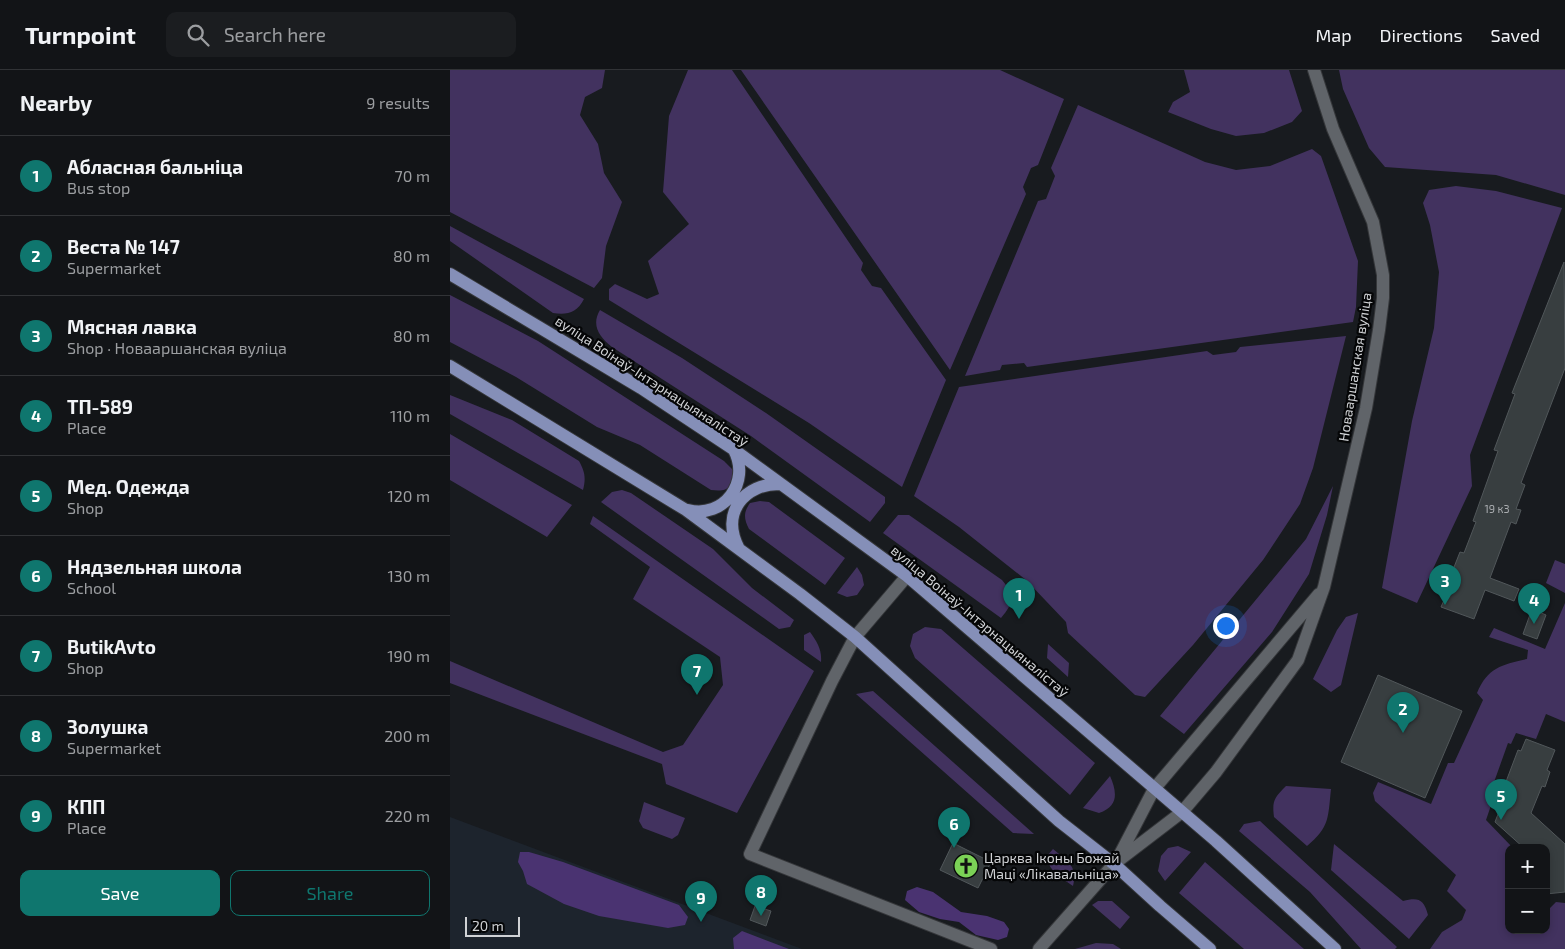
<!DOCTYPE html>
<meta charset="utf-8">
<style>
body{margin:0;font-family:"Exo 2",sans-serif;background:#1b1d20;color:#f1f3f6}
.controls{position:absolute;right:15px;bottom:15px;display:grid;overflow:hidden;border-radius:10px;box-shadow:0 2px 8px #0003}
.controls button{width:45px;height:45px;display:grid;place-items:center;padding:0;border:0;border-bottom:1px solid #313336;background:#121417;color:#f1f3f6;font:25px sans-serif}
.scale{position:absolute;left:15px;bottom:12px;width:55px;box-sizing:border-box;padding-left:5px;border:2px solid #d0d2d5;border-top:0;font-size:14px;line-height:18px;white-space:nowrap;color:#d0d2d5;-webkit-text-stroke:4px #050607;paint-order:stroke}
.you{position:absolute;left:775px;top:555px;width:18px;height:18px;margin:-12px;border:4px solid #fff;border-radius:50%;background:#1a73e8;box-shadow:0 0 0 8px #1a73e833}
.badge{display:grid;place-items:center;width:32px;height:32px;border-radius:50%;background:#0f766e;color:#fff;font-size:16px;font-weight:700}
.pin{position:absolute;translate:-50% -41px;filter:drop-shadow(0 1px 2px #0008)}
.pin::after{content:'';position:absolute;top:26px;width:18px;height:15px;background:inherit;clip-path:polygon(0 0,100% 0,50% 100%)}
.list{margin:0;padding:0;list-style:none}
h2{display:flex;justify-content:space-between;align-items:center;height:65px;margin:0;padding:0 20px;font-size:21px}
h2 small{font-size:16px;font-weight:400;color:#9c9ea1}
.list li{display:grid;grid-template-columns:32px 1fr auto;gap:15px;align-items:center;box-sizing:border-box;height:80px;padding:0 20px;border-top:1px solid #313336}
.list b{display:block;font-size:19px;white-space:nowrap}
.list p{margin:0;font-size:16px;white-space:nowrap;color:#9c9ea1}
.list em{font-size:16px;font-style:normal;color:#9c9ea1}
.actions{display:flex;gap:10px;padding:15px 20px}
.actions a{flex:1;padding:11px 0;border:1px solid #0f766e;border-radius:10px;text-align:center;font-size:18px;color:#0f766e}
.actions .main{background:#0f766e;color:#fff}
.icon{flex:none;width:28px;height:28px;fill:none;stroke:currentColor;stroke-width:2;stroke-linecap:round;stroke-linejoin:round}
.map{position:relative;flex:none;width:1115px;height:879px;overflow:hidden}
header{display:flex;align-items:center;gap:30px;box-sizing:border-box;height:70px;padding:0 25px;background:#121417;border-bottom:1px solid #313336}
header strong{font-size:24px}
nav{display:flex;gap:28px;margin-inline-start:auto;font-size:18px}
.search{width:350px;height:45px;background:#1b1d20;display:flex;align-items:center;gap:12px;box-sizing:border-box;padding:0 18px;border-radius:10px;color:#9c9ea1;font-size:19px}
main{display:flex}
aside{flex:1;background:#121417}
.map>svg:first-child{display:block}
.built{fill:#1d242d}
.green{fill:#42325f}
.forest{fill:#4a3371}
.building{fill:#383e40;stroke:#51575a}
.lines{fill:none;stroke-linecap:round;stroke-linejoin:round}
.minor-casing{stroke:#35373a;stroke-width:14}
.major-casing{stroke:#35373a;stroke-width:14}
.minor{stroke:#606469;stroke-width:12}
.major{stroke:#858fb8;stroke-width:12}
.labels{text-anchor:middle;stroke-width:4.5;stroke-linejoin:round;paint-order:stroke}
.number-label{font-size:11px;fill:#aaadb0}
.street-label{font-size:14px;fill:#d0d2d5;stroke:#050607}
.poi-label{font-size:14px;fill:#d0d2d5;stroke:#050607;text-anchor:start}
</style>
<header>
<strong>Turnpoint</strong>
<div class="search"><svg class="icon" aria-label="search" viewBox="0 0 24 24"><circle cx="10" cy="10" r="6"/><path d="M15 15l6 6"/></svg>Search here</div>
<nav><a>Map</a><a>Directions</a><a>Saved</a></nav>
</header>
<main>
<aside>
<h2>Nearby<small>9 results</small></h2>
<ul class="list">
<li><span class="badge">1</span><div><b>Абласная бальніца</b><p>Bus stop</p></div><em>70 m</em></li>
<li><span class="badge">2</span><div><b>Веста № 147</b><p>Supermarket</p></div><em>80 m</em></li>
<li><span class="badge">3</span><div><b>Мясная лавка</b><p>Shop · Новааршанская вуліца</p></div><em>80 m</em></li>
<li><span class="badge">4</span><div><b>ТП-589</b><p>Place</p></div><em>110 m</em></li>
<li><span class="badge">5</span><div><b>Мед. Одежда</b><p>Shop</p></div><em>120 m</em></li>
<li><span class="badge">6</span><div><b>Нядзельная школа</b><p>School</p></div><em>130 m</em></li>
<li><span class="badge">7</span><div><b>ButikAvto</b><p>Shop</p></div><em>190 m</em></li>
<li><span class="badge">8</span><div><b>Золушка</b><p>Supermarket</p></div><em>200 m</em></li>
<li><span class="badge">9</span><div><b>КПП</b><p>Place</p></div><em>220 m</em></li>
</ul>
<div class="actions"><a class="main">Save</a><a>Share</a></div>
</aside>
<div class="map">
<svg width="1115" height="879" viewBox="0 0 1115 879">
<rect width="100%" height="100%" fill="#181b1f"/>
<path class="built" d="M 0,747 L 352,879 L 0,879 Z"/>
<path class="green" d="M 0,0 L 155,0 L 152,18 L 135,27 L 130,45 L 148,74 L 154,103 L 172,132 L 156,176 L 152,208 L 144,218 L 0,142 Z
M 238,0 L 282,0 L 413,193 L 411,200 L 422,216 L 431,218 L 496,310 L 452,417 L 359,353 L 159,230 L 159,219 L 165,214 L 197,229 L 209,224 L 198,191 L 239,154 L 213,122 L 219,46 Z
M 291,0 L 550,0 L 614,29 L 588,95 L 581,98 L 573,117 L 576,124 L 500,300 Z
M 734,0 L 839,0 L 852,41 L 842,52 L 814,63 L 786,66 L 761,59 L 718,42 L 723,32 L 740,22 Z
M 889,0 L 1115,0 L 1115,125 L 1046,105 L 935,97 L 919,78 L 893,19 Z
M 628,35 L 755,92 L 786,100 L 820,96 L 862,79 L 871,86 L 908,191 L 906,237 L 903,252 L 577,297 L 574,293 L 552,295 L 550,300 L 515,306 L 588,131 L 596,129 L 605,106 L 601,98 Z
M 1006,116 L 1046,121 L 1112,138 L 1020,385 L 1022,416 L 967,533 L 932,518 L 962,351 L 984,258 L 989,202 L 980,155 L 973,133 L 979,120 Z
M 0,156 L 134,229 C 127,243 117,245 103,243 L 0,171 Z
M 0,225 L 88,271 L 274,391 L 283,400 C 283,418 278,422 261,420 L 190,375 L 147,357 L 66,307 L 0,272 Z
M 150,240 L 232,288 L 316,343 L 435,427 L 435,433 L 420,452 L 301,366 L 162,277 C 149,267 141,255 150,240 Z
M 896,266 L 863,398 L 850,434 L 813,490 L 743,575 L 695,627 L 685,625 L 618,563 L 616,552 L 576,510 L 509,457 L 464,426 L 509,317 L 757,281 L 763,285 L 786,282 L 790,277 Z
M 0,325 L 62,350 L 129,391 C 135,402 136,408 133,420 L 0,344 Z
M 0,364 L 122,435 L 97,467 L 0,410 Z
M 883,416 L 877,445 L 859,504 L 822,562 L 734,664 L 710,646 L 856,469 Z
M 172,420 L 181,423 L 263,479 L 302,518 L 344,550 L 340,557 L 329,559 L 151,432 L 162,422 Z
M 310,431 L 319,432 L 395,488 L 375,515 L 299,459 C 294,449 293,443 300,433 Z
M 448,445 L 459,445 L 552,510 C 565,525 564,533 551,548 L 433,463 Z
M 143,446 L 364,601 L 287,743 L 216,714 L 212,694 L 0,613 L 0,591 L 213,682 L 233,675 L 273,615 L 270,587 L 183,529 L 200,497 L 140,454 Z
M 1105,490 L 1115,494 L 1115,523 L 1096,513 Z
M 407,497 L 412,505 L 414,515 L 407,525 L 397,527 L 387,523 Z
M 1115,533 L 1115,652 L 1096,644 L 1086,669 L 1066,663 L 1061,674 L 1058,673 L 1043,715 L 1047,718 L 1036,750 L 1063,778 L 1059,778 L 1059,812 L 1055,816 L 1059,820 L 1059,860 L 1096,860 L 1096,842 L 1106,832 L 1115,833 L 1115,879 L 980,879 L 992,862 L 1012,850 L 1016,840 L 997,821 L 1006,805 L 925,731 L 923,723 L 928,712 L 981,734 L 998,693 L 1004,693 L 1033,630 L 1027,623 C 1038,597 1052,595 1077,589 L 1078,580 L 1039,567 L 1044,558 L 1095,579 Z
M 908,543 L 891,615 L 881,622 L 863,609 L 887,560 L 896,547 Z
M 475,557 L 491,559 L 645,693 L 620,725 L 465,588 L 460,576 L 463,564 Z
M 360,562 C 367,572 372,579 371,592 L 354,580 L 354,565 Z
M 598,574 L 619,593 L 618,607 L 597,588 Z
M 423,621 L 584,764 L 563,763 L 406,624 Z
M 660,706 C 667,722 669,736 649,743 L 633,738 Z
M 836,716 L 881,719 C 878,747 880,757 857,776 L 824,747 C 822,731 824,728 836,716 Z
M 194,732 L 235,748 L 228,765 L 222,769 L 193,758 L 189,751 Z
M 810,751 L 825,765 L 947,877 L 945,879 L 911,879 L 860,822 L 789,761 L 794,754 Z
M 884,774 L 953,831 C 968,827 974,829 978,845 L 959,869 L 881,800 Z
M 728,776 L 741,782 L 715,811 L 708,801 L 711,786 L 718,778 Z
M 603,779 C 617,791 628,795 623,816 C 612,808 597,800 597,786 Z
M 755,792 L 854,879 L 794,879 L 729,823 Z
M 648,831 L 662,831 L 680,847 L 670,859 L 642,835 Z
M 646,873 L 663,874 L 671,879 L 625,879 Z"/>
<path class="forest" d="M 70,782 L 79,782 L 113,792 L 229,835 L 238,847 L 235,855 L 218,858 L 149,846 L 114,834 L 77,814 L 73,801 L 68,792 Z
M 467,817 L 483,822 L 511,842 L 537,846 L 554,852 L 559,859 L 557,867 L 548,870 L 526,865 L 509,852 L 490,849 L 469,842 L 455,830 L 457,821 Z
M 292,861 L 339,879 L 284,879 L 283,868 Z"/>
<path class="building" d="M 1114,192 L 1115,298 L 1071,413 L 1075,415 L 1066,439 L 1071,440 L 1066,454 L 1061,452 L 1040,508 L 1069,519 L 1064,531 L 1035,520 L 1024,549 L 991,537 L 998,521 L 995,520 L 1010,482 L 1014,483 L 1026,452 L 1023,451 L 1048,381 L 1044,380 L 1065,324 L 1062,323 Z
M 1082,539 L 1096,545 L 1087,569 L 1073,564 Z
M 928,605 L 1012,641 L 975,728 L 891,692 Z
M 1076,669 L 1105,680 L 1097,700 L 1100,702 L 1095,717 L 1092,716 L 1081,743 L 1115,774 L 1115,822 L 1096,824 L 1096,778 L 1074,778 L 1045,752 L 1058,718 L 1054,717 L 1068,680 L 1071,681 Z
M 503,773 L 541,792 L 528,818 L 490,800 Z
M 305,836 L 321,841 L 316,856 L 300,850 Z"/>
<g class="lines">
<defs>
<path id="minor" d="M 457,506 L 405,567 L 382,611 L 300,784 L 541,879
M 667,790 L 704,719 L 869,524
M 589,879 L 664,794 L 732,742 L 766,702 L 848,590 L 874,517 L 916,338 L 929,260 L 933,228 L 933,205 L 923,152 L 883,59 L 864,0"/>
<path id="major" d="M 0,204 L 191,318 L 283,379 L 457,506 L 766,771 L 885,879
M 0,296 L 236,440 L 350,524 L 405,567 L 609,751 L 664,794 L 710,836 L 760,879
M 238,440 C 274,449 301,412 284,380
M 289,479 C 270,443 294,413 331,414"/>
</defs>
<use href="#minor" class="minor-casing"/>
<use href="#major" class="major-casing"/>
<use href="#minor" class="minor"/>
<use href="#major" class="major"/>
</g>
<defs>
<symbol id="church-disc" viewBox="-11 -11 22 22"><circle r="9.5" fill="#7bd156" stroke="#050607"/><path d="M-1.2-6h2.4v3.5h3.3v2.4h-3.3V6h-2.4V-.1h-3.3v-2.4h3.3Z" fill="#111"/></symbol>
</defs>
<g fill-rule="evenodd">
<use href="#church-disc" x="502" y="782" width="28" height="28"/>
</g>
<g class="labels">
<g class="number-label">
<text x="1047" y="443">19 к3</text>
</g>
<g class="street-label">
<text transform="translate(905 297) rotate(-81)" y="5">Новааршанская вуліца</text>
<text transform="translate(202 311) rotate(33)" y="5">вуліца Воінаў-Інтэрнацыяналістаў</text>
<text transform="translate(530 551) rotate(40)" y="5">вуліца Воінаў-Інтэрнацыяналістаў</text>
</g>
<g class="poi-label">
<text x="534" y="793">Царква Іконы Божай<tspan x="534" dy="16">Маці «Лікавальніца»</tspan></text>
</g>
</g>
</svg>
<div class="controls">
<button>+</button>
<button>−</button>
</div>
<div class="scale">20 m</div>
<div class="you"></div>
<div class="pin badge" style="left:569px;top:549px">1</div>
<div class="pin badge" style="left:953px;top:663px">2</div>
<div class="pin badge" style="left:995px;top:535px">3</div>
<div class="pin badge" style="left:1084px;top:554px">4</div>
<div class="pin badge" style="left:1051px;top:750px">5</div>
<div class="pin badge" style="left:504px;top:778px">6</div>
<div class="pin badge" style="left:247px;top:625px">7</div>
<div class="pin badge" style="left:311px;top:846px">8</div>
<div class="pin badge" style="left:251px;top:852px">9</div>
</div>
</main>
